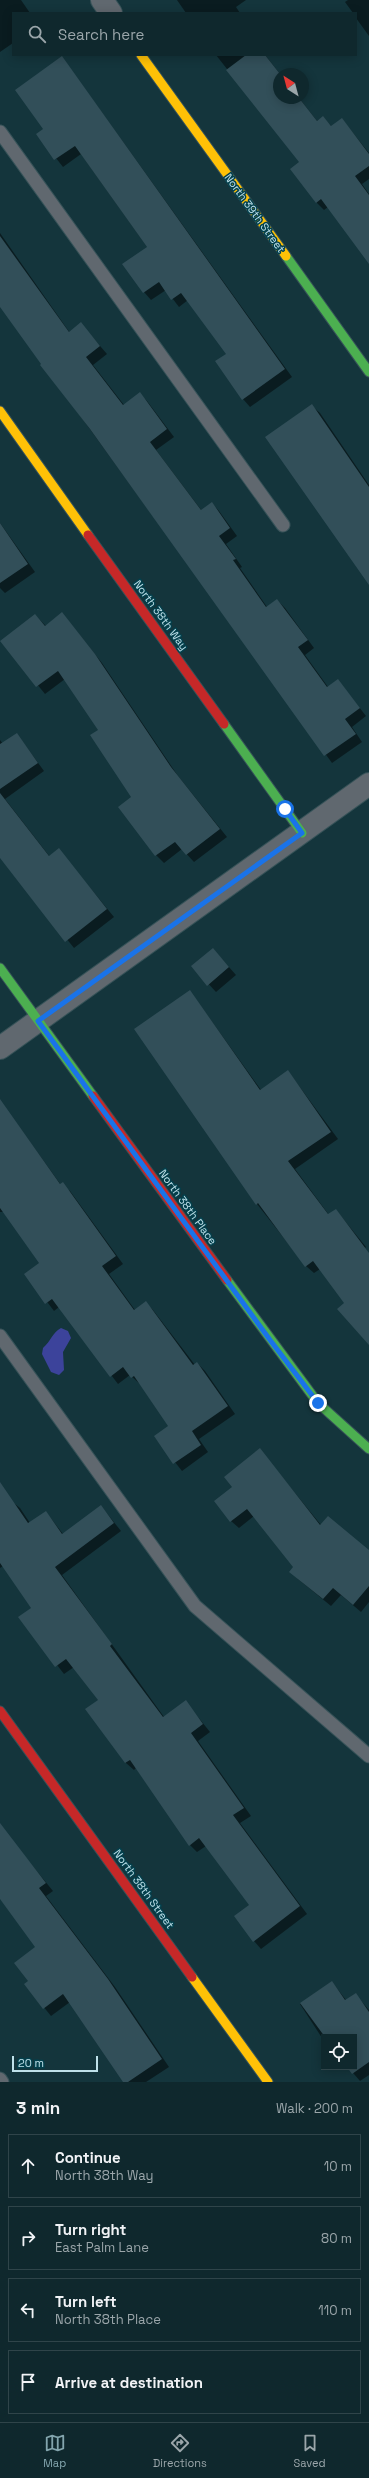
<!DOCTYPE html>
<meta charset="utf-8">
<style>
body{margin:0;font-family:"Space Grotesk",sans-serif;background:#1d3439;color:#f1f3f6}
.controls{position:absolute;right:12px;bottom:12px;display:grid;overflow:hidden;border-radius:0px;box-shadow:0 2px 10px #0003}
.controls button{width:36px;height:36px;display:grid;place-items:center;padding:0;border:0;border-bottom:1px solid #2f4449;background:#0f282d;color:#f1f3f6;font:20px sans-serif}
.compass{position:absolute;left:273px;top:68px;width:36px;height:36px;border-radius:50%;background:#0f282d;box-shadow:0 2px 10px #0003;rotate:324deg}
.scale{position:absolute;left:12px;bottom:10px;width:86px;box-sizing:border-box;padding-left:4px;border:2px solid #bfe1ea;border-top:0;font-size:11px;line-height:14px;white-space:nowrap;color:#bfe1ea;-webkit-text-stroke:3px #03404d;paint-order:stroke}
.stop{position:absolute;width:12px;height:12px;margin:-9px;border:3px solid #1a73e8;border-radius:50%;background:#fff}
.stop.end{background:#1a73e8;border-color:#fff;box-shadow:0 1px 4px #0008}
.list{margin:0;padding:0;list-style:none}
h2{display:flex;justify-content:space-between;align-items:center;height:52px;margin:0;padding:0 16px;font-size:17px}
h2 small{font-size:13px;font-weight:400;color:#9ba6aa}
.list li{display:grid;grid-template-columns:26px 1fr auto;gap:12px;align-items:center;box-sizing:border-box;height:64px;margin:0 8px 8px;padding:0 8px;border:1px solid #2f4449;border-radius:0px}
.list b{display:block;font-size:15px;white-space:nowrap}
.list p{margin:0;font-size:13px;white-space:nowrap;color:#9ba6aa}
.list em{font-size:13px;font-style:normal;color:#9ba6aa}
.icon{flex:none;width:22px;height:22px;fill:none;stroke:currentColor;stroke-width:2;stroke-linecap:round;stroke-linejoin:round}
.map{position:relative;flex:none;width:369px;height:2082px;overflow:hidden}
.search{position:absolute;background:#0f282d;box-shadow:0 2px 10px #0003;left:12px;right:12px;top:12px;height:44px;display:flex;align-items:center;gap:10px;box-sizing:border-box;padding:0 14px;border-radius:0px;color:#9ba6aa;font-size:15px}
.sheet{height:340px;background:#0f282d}
nav{display:flex;justify-content:space-around;align-items:center;box-sizing:border-box;height:56px;border-top:1px solid #2f4449;background:#0f282d;font-size:11px;color:#9ba6aa}
nav a{display:grid;justify-items:center;gap:2px}
nav .on{color:#83a5ad}
.map>svg:first-child{display:block}
.water{fill:#3c439b}
.shadow{fill:#0007}
.building{fill:#324f59}
.lines{fill:none;stroke-linecap:round;stroke-linejoin:round}
.lane-casing{stroke:#365258;stroke-width:15}
.street-casing{stroke:#365258;stroke-width:24}
.fast-casing{stroke:#365258;stroke-width:11}
.slow-casing{stroke:#365258;stroke-width:11}
.jam-casing{stroke:#365258;stroke-width:11}
.lane{stroke:#60686f;stroke-width:13}
.street{stroke:#60686f;stroke-width:22}
.fast{stroke:#4caf50;stroke-width:9}
.slow{stroke:#ffc107;stroke-width:9}
.jam{stroke:#c62828;stroke-width:9}
.route{stroke:#1a73e8;stroke-width:5}
.labels{text-anchor:middle;stroke-width:3;stroke-linejoin:round;paint-order:stroke}
.street-label{font-size:11px;fill:#bfe1ea;stroke:#03404d}
</style>
<div class="map">
<svg width="369" height="2082" viewBox="0 0 369 2082">
<rect width="100%" height="100%" fill="#14353c"/>
<path class="water" d="M 61,1328 L 68,1331 L 71,1338 L 63,1352 L 64,1370 L 59,1375 L 51,1372 L 42,1354 L 43,1348 C 51,1341 52,1333 61,1328 Z"/>
<path class="shadow" d="M 0,0 L 21,0 L 30,13 L 13,13 L 13,43 L 0,52 Z
M 177,0 L 246,0 L 236,7 L 240,13 L 186,13 Z
M 348,0 L 369,0 L 369,36 L 356,18 L 356,13 L 353,13 L 345,2 Z
M 216,55 L 265,55 L 280,74 L 279,98 L 299,98 L 317,121 L 323,117 L 332,127 L 342,119 L 369,153 L 369,179 L 362,184 L 369,194 L 369,262 L 328,207 L 324,210 L 316,202 L 300,162 Z
M 62,57 L 292,377 L 250,407 L 243,399 L 227,354 L 188,300 L 179,307 L 166,290 L 151,300 L 144,292 L 148,248 L 81,154 L 63,167 L 37,134 L 44,129 Z
M 0,233 L 70,333 L 81,324 L 107,354 L 93,365 L 124,405 L 140,394 L 147,401 L 174,437 L 156,450 L 202,511 L 212,503 L 219,511 L 237,536 L 226,544 L 242,567 L 240,568 L 267,607 L 277,600 L 285,608 L 314,648 L 305,655 L 328,687 L 338,680 L 366,716 L 352,727 L 362,742 L 332,763 L 0,305 Z
M 312,406 L 320,413 L 369,485 L 369,583 Z
M 0,523 L 35,572 L 5,593 L 0,588 Z
M 62,613 L 102,663 L 178,776 L 227,837 L 194,862 L 182,849 L 164,863 L 156,855 L 120,807 L 132,797 L 100,730 L 65,679 L 45,694 L 2,641 L 35,615 L 46,626 Z
M 17,734 L 44,771 L 5,799 L 50,857 L 59,850 L 114,917 L 74,948 L 0,856 L 0,740 L 3,744 Z
M 213,949 L 236,975 L 216,992 L 192,966 Z
M 190,991 L 261,1090 L 288,1071 L 338,1139 L 295,1169 L 329,1215 L 336,1210 L 366,1247 L 358,1254 L 369,1266 L 369,1344 L 345,1303 L 320,1269 L 314,1273 L 306,1266 L 257,1204 Z
M 12,1117 L 61,1185 L 70,1191 L 123,1264 L 109,1274 L 135,1310 L 145,1302 L 153,1310 L 195,1365 L 197,1363 L 205,1371 L 235,1414 L 199,1439 L 208,1452 L 182,1471 L 155,1437 L 169,1426 L 140,1384 L 130,1375 L 118,1384 L 59,1307 L 54,1311 L 26,1274 L 40,1263 L 4,1212 L 0,1212 L 0,1126 Z
M 260,1450 L 321,1525 L 369,1551 L 369,1602 L 361,1612 L 341,1595 L 331,1606 L 298,1579 L 294,1567 L 254,1516 L 239,1528 L 231,1521 L 233,1487 Z
M 0,1492 L 20,1508 L 30,1523 L 46,1512 L 63,1534 L 101,1506 L 121,1531 L 62,1575 L 164,1717 L 186,1702 L 210,1732 L 198,1741 L 251,1816 L 240,1823 L 307,1914 L 261,1949 L 254,1941 L 250,1905 L 206,1846 L 197,1852 L 190,1845 L 136,1768 L 134,1770 L 126,1763 L 87,1710 L 99,1700 L 74,1667 L 64,1674 L 20,1617 L 32,1608 L 3,1566 L 0,1568 Z
M 9,1837 L 53,1891 L 46,1896 L 115,1987 L 169,2067 L 146,2082 L 125,2082 L 70,2002 L 51,2016 L 25,1984 L 30,1981 L 36,1947 L 0,1898 L 0,1844 Z
M 332,1982 L 346,2000 L 355,1994 L 369,2010 L 369,2075 L 360,2081 L 348,2067 L 354,2067 L 354,2037 L 324,2037 L 324,2041 L 300,2004 Z"/>
<path class="building" d="M 246,55 L 265,55 L 280,74 L 279,98 L 299,98 L 317,121 L 323,116 L 331,126 L 342,118 L 369,154 L 369,166 L 355,176 L 369,195 L 369,264 L 321,199 L 316,203 L 290,169 L 299,162 L 226,70 Z
M 62,56 L 285,369 L 242,400 L 215,361 L 226,354 L 181,293 L 171,300 L 159,282 L 143,293 L 122,264 L 147,247 L 75,146 L 54,160 L 36,134 L 43,129 L 15,90 Z
M 0,236 L 69,332 L 81,322 L 100,346 L 86,357 L 123,405 L 140,392 L 167,429 L 150,442 L 201,510 L 212,502 L 230,528 L 219,536 L 236,559 L 233,560 L 266,607 L 277,599 L 308,640 L 298,647 L 327,687 L 338,679 L 360,708 L 345,719 L 356,734 L 324,756 L 90,429 L 40,365 L 41,364 L 0,307 Z
M 312,404 L 369,487 L 369,585 L 265,437 Z
M 0,523 L 28,564 L 0,583 Z
M 62,612 L 95,654 L 171,767 L 220,829 L 186,855 L 175,842 L 155,856 L 118,807 L 131,797 L 90,735 L 98,730 L 58,671 L 36,687 L 0,641 L 35,614 L 45,626 Z
M 17,733 L 38,763 L 0,789 L 0,744 Z
M 0,793 L 49,856 L 59,848 L 107,909 L 65,942 L 0,858 Z
M 213,948 L 229,967 L 207,986 L 191,966 Z
M 190,990 L 260,1090 L 288,1070 L 331,1132 L 288,1161 L 328,1214 L 336,1209 L 369,1253 L 369,1345 L 337,1309 L 344,1303 L 313,1261 L 305,1267 L 258,1203 L 256,1205 L 134,1029 Z
M 0,1099 L 60,1184 L 63,1182 L 116,1256 L 102,1266 L 134,1310 L 146,1301 L 193,1365 L 197,1362 L 228,1406 L 192,1431 L 201,1445 L 173,1464 L 154,1436 L 168,1426 L 134,1376 L 131,1378 L 123,1367 L 110,1377 L 52,1299 L 45,1304 L 24,1274 L 39,1263 L 0,1208 Z
M 260,1448 L 320,1525 L 328,1516 L 369,1550 L 369,1586 L 353,1605 L 333,1588 L 323,1599 L 289,1572 L 293,1567 L 247,1509 L 230,1522 L 214,1501 L 232,1487 L 224,1477 Z
M 0,1482 L 28,1523 L 46,1511 L 62,1534 L 101,1505 L 114,1523 L 55,1567 L 112,1644 L 110,1646 L 163,1717 L 186,1700 L 203,1724 L 191,1733 L 244,1808 L 233,1815 L 300,1906 L 253,1942 L 234,1916 L 249,1905 L 199,1838 L 189,1846 L 130,1760 L 125,1763 L 85,1709 L 98,1700 L 66,1659 L 55,1667 L 18,1617 L 31,1608 L 0,1563 Z
M 0,1823 L 46,1883 L 39,1888 L 108,1979 L 162,2059 L 128,2082 L 123,2082 L 63,1994 L 43,2009 L 24,1984 L 28,1981 L 14,1963 L 35,1947 L 0,1899 Z
M 332,1981 L 345,2000 L 356,1993 L 369,2012 L 369,2062 L 352,2074 L 347,2067 L 354,2067 L 354,2037 L 325,2037 L 300,2003 Z"/>
<g class="lines">
<defs>
<path id="lane" d="M 0,132 L 283,525
M 0,1336 L 195,1606 L 369,1756
M 0,2079 L 2,2082"/>
<path id="street" d="M 102,0 L 111,13
M 0,1048 L 369,784"/>
<path id="fast" d="M 286,256 L 369,372
M 224,724 L 302,833
M 0,968 L 93,1096
M 227,1280 L 318,1403 L 369,1449"/>
<path id="slow" d="M 141,55 L 286,256
M 0,411 L 88,535
M 192,1977 L 268,2082"/>
<path id="jam" d="M 88,535 L 224,724
M 93,1096 L 227,1280
M 0,1711 L 192,1977"/>
</defs>
<use href="#lane" class="lane-casing"/>
<use href="#street" class="street-casing"/>
<use href="#fast" class="fast-casing"/>
<use href="#slow" class="slow-casing"/>
<use href="#jam" class="jam-casing"/>
<use href="#lane" class="lane"/>
<use href="#street" class="street"/>
<use href="#fast" class="fast"/>
<use href="#slow" class="slow"/>
<use href="#jam" class="jam"/>
</g>
<g class="lines">
<path class="route" d="M 285,809 L 302,833 L 38,1021 L 270,1340 L 318,1403"/>
</g>
<g class="labels">
<g class="street-label">
<text transform="translate(255 213) rotate(54)" y="4">North 39th Street</text>
<text transform="translate(161 615) rotate(54)" y="4">North 38th Way</text>
<text transform="translate(188 1207) rotate(54)" y="4">North 38th Place</text>
<text transform="translate(144 1889) rotate(54)" y="4">North 38th Street</text>
</g>
</g>
</svg>
<div class="controls">
<button><svg class="icon" aria-label="locate" viewBox="0 0 24 24"><circle cx="12" cy="12" r="6"/><path d="M12 2v4M12 18v4M2 12h4M18 12h4"/></svg></button>
</div>
<svg class="compass" viewBox="-18 -18 36 36"><path d="M0-13l5 13h-10z" fill="#e53935"/><path d="M0 13l5-13h-10z" fill="#9ba6aa"/></svg>
<div class="scale">20 m</div>
<div class="stop" style="left:285px;top:809px"></div>
<div class="stop end" style="left:318px;top:1403px"></div>
<div class="search"><svg class="icon" aria-label="search" viewBox="0 0 24 24"><circle cx="10" cy="10" r="6"/><path d="M15 15l6 6"/></svg>Search here</div>
</div>
<section class="sheet">
<h2>3 min<small>Walk · 200 m</small></h2>
<ul class="list">
<li><svg class="icon" aria-label="ahead" viewBox="0 0 24 24"><path d="M12 20V5M6 11l6-6 6 6"/></svg><div><b>Continue</b><p>North 38th Way</p></div><em>10 m</em></li>
<li><svg class="icon" aria-label="right" viewBox="0 0 24 24"><path d="M7 20v-9h11M14 6l5 5-5 5"/></svg><div><b>Turn right</b><p>East Palm Lane</p></div><em>80 m</em></li>
<li><svg class="icon" aria-label="left" viewBox="0 0 24 24"><path d="M17 20v-9H6M10 6l-5 5 5 5"/></svg><div><b>Turn left</b><p>North 38th Place</p></div><em>110 m</em></li>
<li><svg class="icon" aria-label="arrive" viewBox="0 0 24 24"><path d="M6 21V4h12l-3 4 3 4H6"/></svg><div><b>Arrive at destination</b></div></li>
</ul>
</section>
<nav>
<a class="on"><svg class="icon" aria-label="map" viewBox="0 0 24 24"><path d="M3 6l6-2 6 2 6-2v14l-6 2-6-2-6 2zM9 4v14M15 6v14"/></svg>Map</a>
<a><svg class="icon" aria-label="directions" viewBox="0 0 24 24"><path d="M12 3l9 9-9 9-9-9zM9 14v-3h6M13 9l2 2-2 2"/></svg>Directions</a>
<a><svg class="icon" aria-label="saved" viewBox="0 0 24 24"><path d="M7 4h10v16l-5-4-5 4z"/></svg>Saved</a>
</nav>
